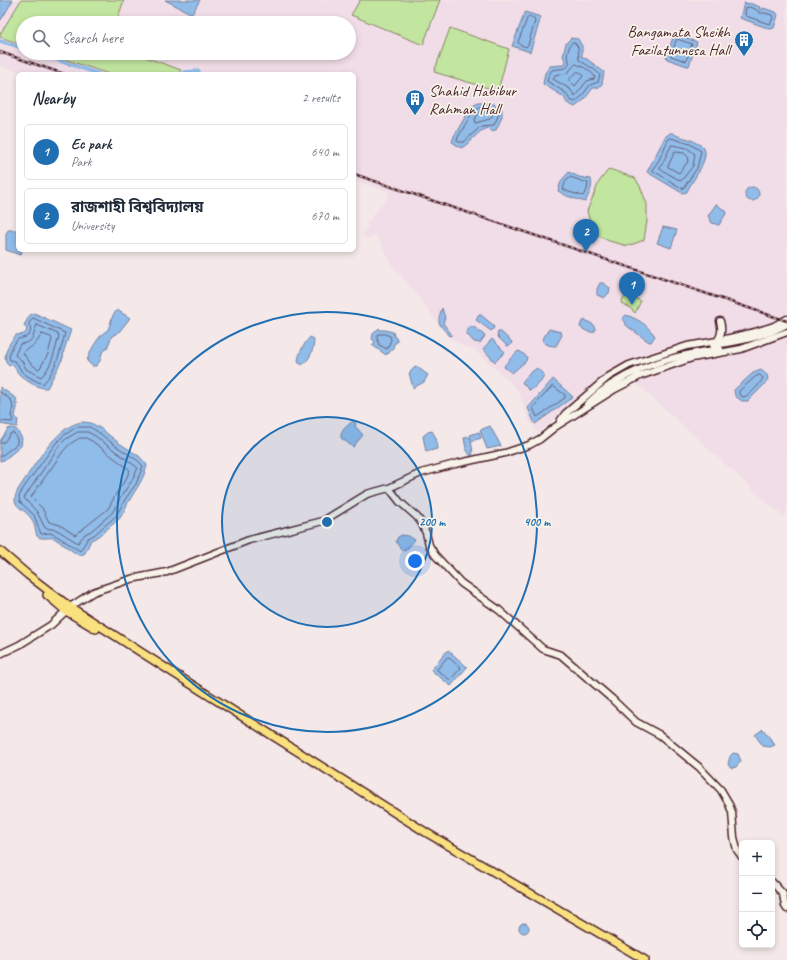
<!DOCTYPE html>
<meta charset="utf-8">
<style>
body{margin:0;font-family:Caveat,"Noto Sans Bengali",sans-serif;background:#f6f6f7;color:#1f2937}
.controls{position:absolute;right:12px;bottom:12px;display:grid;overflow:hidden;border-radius:6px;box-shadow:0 2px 6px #0003}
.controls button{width:36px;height:36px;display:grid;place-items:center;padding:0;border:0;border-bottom:1px solid #e0e1e3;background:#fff;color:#1f2937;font:20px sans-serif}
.you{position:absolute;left:415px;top:561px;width:14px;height:14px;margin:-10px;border:3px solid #fff;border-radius:50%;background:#1a73e8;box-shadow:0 0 0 6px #1a73e833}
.badge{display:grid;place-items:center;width:26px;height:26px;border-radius:50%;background:#1f6fb2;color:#fff;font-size:13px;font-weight:700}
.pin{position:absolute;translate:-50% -33px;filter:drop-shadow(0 1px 2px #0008)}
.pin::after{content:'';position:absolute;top:21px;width:14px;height:12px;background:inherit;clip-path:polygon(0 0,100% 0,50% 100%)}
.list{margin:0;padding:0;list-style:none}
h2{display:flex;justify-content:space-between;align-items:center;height:52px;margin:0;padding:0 16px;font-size:17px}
h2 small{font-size:13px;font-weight:400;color:#747a83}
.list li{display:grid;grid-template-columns:26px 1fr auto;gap:12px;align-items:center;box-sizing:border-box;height:56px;margin:0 8px 8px;padding:0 8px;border:1px solid #e0e1e3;border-radius:6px}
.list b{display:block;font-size:15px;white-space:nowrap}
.list p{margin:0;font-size:13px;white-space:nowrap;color:#747a83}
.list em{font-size:13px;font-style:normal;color:#747a83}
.icon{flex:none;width:22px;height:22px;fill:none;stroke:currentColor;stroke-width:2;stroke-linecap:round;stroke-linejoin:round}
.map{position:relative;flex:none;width:787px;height:960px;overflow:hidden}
.search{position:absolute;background:#fff;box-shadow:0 2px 6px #0003;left:16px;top:16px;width:340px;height:44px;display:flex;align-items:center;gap:10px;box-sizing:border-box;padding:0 14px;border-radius:22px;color:#747a83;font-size:15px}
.panel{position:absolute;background:#fff;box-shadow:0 2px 6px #0003;left:16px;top:72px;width:340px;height:180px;border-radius:6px}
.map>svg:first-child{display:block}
.built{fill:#f1dde7;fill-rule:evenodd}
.green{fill:#c2e59f;stroke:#868265}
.water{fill:#90bce9;stroke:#747d9d}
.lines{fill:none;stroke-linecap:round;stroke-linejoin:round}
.shore{stroke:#665e77;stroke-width:1}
.canal{stroke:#90bce9;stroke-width:3.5}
.secondary-casing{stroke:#4a1f2b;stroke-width:9}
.primary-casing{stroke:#4a1f2b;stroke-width:10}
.secondary{stroke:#f7f3e8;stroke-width:6}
.primary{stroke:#fae180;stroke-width:7}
.rail-casing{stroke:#4a1f2b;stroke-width:2.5}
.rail{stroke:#f7f3e8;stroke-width:1;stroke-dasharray:3;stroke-linecap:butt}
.ring{fill:none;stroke:#1f6fb2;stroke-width:2}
.labels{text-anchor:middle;stroke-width:3.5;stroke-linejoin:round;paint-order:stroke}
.poi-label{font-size:16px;fill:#4a1f2b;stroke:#f7f3e8;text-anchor:end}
.centre{fill:#1f6fb2;stroke:#f7f3e8;stroke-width:2}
.ring-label{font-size:12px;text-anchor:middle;font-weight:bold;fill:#1f6fb2;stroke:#f7f3e8;stroke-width:3.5;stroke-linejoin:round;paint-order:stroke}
</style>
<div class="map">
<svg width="787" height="960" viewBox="0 0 787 960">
<rect width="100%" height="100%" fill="#f4e9e8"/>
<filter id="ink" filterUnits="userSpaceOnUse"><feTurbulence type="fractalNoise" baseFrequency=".025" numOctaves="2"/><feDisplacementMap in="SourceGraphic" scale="8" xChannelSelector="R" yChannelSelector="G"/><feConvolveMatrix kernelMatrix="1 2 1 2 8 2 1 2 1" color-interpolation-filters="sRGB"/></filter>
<g filter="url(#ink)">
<path class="built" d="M 0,0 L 787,0 L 787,513 L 783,517 L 636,383 L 608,374 L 538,433 L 528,418 L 519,392 L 508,380 L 473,349 L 466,348 L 445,334 L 422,301 L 391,264 L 376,234 L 367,240 L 362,234 L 368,228 L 366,223 L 386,200 L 390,192 L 354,181 L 354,74 L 25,74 L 0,66 ZM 23,23 L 349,23 L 349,53 L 23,53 Z"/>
<path class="green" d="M 21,0 L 124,0 L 116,23 L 23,23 L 23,45 L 0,37 L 0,34 Z
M 360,0 L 440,0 L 423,45 L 351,15 Z
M 450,28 L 509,49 L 498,91 L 434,72 Z
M 46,53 L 134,53 L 181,70 L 177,74 L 109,74 Z
M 609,169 L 635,178 L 640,186 L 647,204 L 647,221 L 644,240 L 628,246 L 609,241 L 593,233 L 587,211 L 599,182 Z
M 625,294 L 641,301 L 635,313 L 629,307 L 621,303 Z"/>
<path class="water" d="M 0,0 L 13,0 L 1,20 L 0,20 Z
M 165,0 L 200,0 L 192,14 Z
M 744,3 L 752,4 L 760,7 L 759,9 L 762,10 L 763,8 L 776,12 L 778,15 L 774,28 L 770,29 L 740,18 Z
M 525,12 L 541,17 L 530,52 L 512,46 Z
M 675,34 L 697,42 L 689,66 L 687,66 L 667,59 L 666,56 L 674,35 Z
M 571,38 L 578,39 L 582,46 L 582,57 L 587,59 L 604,72 L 602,84 L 598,88 L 593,88 L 584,100 L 575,107 L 567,103 L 564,97 L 543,84 L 545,73 L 550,66 L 563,65 L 566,62 L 563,56 L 566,43 Z
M 478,103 C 489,103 494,102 502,109 L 502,117 L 496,130 L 491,131 L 488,128 C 477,130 472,143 461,148 L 452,142 L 454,136 L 471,107 Z
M 670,133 L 673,133 C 679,138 687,137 693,141 C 696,143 701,145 703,147 C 712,157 690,183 687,192 L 682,193 L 647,172 L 665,137 Z
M 569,172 L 579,177 L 591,179 C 593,188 589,194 585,202 L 567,196 L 558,191 L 561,181 Z
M745 194a7 7 0 1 1 14 0a7 7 0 1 1-14 0Z
M 716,204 L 727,212 L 719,225 L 712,223 L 708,216 Z
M 663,227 L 677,230 L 671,248 L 657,243 Z
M 8,230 L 18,230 L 18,250 L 21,250 L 22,253 L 20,255 L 6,250 L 6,234 Z
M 600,283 L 603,283 L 610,288 L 609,293 L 604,298 L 597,295 L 597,289 Z
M 442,308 L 445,318 L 443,323 L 452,335 L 450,336 C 439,324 436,324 442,308 Z
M 117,310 L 130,318 L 119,332 L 112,336 L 107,348 L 102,353 L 100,361 L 96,366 L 92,366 L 87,361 C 89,352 100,333 108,330 L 113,315 Z
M 34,313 L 71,330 L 64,350 L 63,358 L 47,388 C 39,389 26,381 20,375 C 16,372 16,368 12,364 L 9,366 C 0,357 9,343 16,335 C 22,334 25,336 27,329 L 24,325 L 30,315 Z
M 479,315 L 481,315 L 493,325 L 494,328 L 491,331 L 476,320 Z
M 626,315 C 640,320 646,324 655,336 L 651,342 L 649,342 L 627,326 L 622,319 Z
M 585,320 L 594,325 L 596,329 L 594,332 C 589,333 584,330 580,327 L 581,323 Z
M 470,327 L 474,327 L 485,336 L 480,343 L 474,342 L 466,333 Z
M 379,328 L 380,330 L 385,330 L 393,332 L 394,336 L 397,339 L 397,342 L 394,344 L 393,348 L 388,354 L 387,353 L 386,355 L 372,345 L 375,342 L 372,339 L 373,334 Z
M 549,329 L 561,332 L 562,335 L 556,346 C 550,346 546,345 542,340 Z
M 498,332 L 501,332 L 512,342 L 511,345 L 507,346 L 497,336 Z
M 310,337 L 314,339 C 314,350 310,359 302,365 L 298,361 C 299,352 304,344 310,337 Z
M 492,339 L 505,352 L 495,362 L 483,349 Z
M 518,351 L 521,352 L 527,357 L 526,361 L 512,373 L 505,368 L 504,366 L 511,358 Z
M 416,366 L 428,375 L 424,382 L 413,388 L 409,373 Z
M 537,368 L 544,375 C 543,381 535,389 529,390 L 525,386 L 522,382 L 530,373 Z
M 761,370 L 767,375 L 768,379 L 764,385 L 748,401 L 742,401 L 735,396 L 734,390 L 753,373 Z
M 553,379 L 573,397 L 535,424 L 528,408 Z
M 0,387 L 17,399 L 15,403 L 18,404 L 15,416 L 18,420 L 17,427 L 0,424 Z
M 353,421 L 356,423 L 355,426 L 363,435 L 353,447 L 341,438 C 340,430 347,426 353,421 Z
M 83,422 L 91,423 L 100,428 L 119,443 L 139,456 L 147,465 C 144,479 136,489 129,501 C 126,506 124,512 120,518 C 117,521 95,540 91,540 L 85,553 L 82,555 L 78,555 L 54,538 C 48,537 42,540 37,536 C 35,530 35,524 31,518 C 22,506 8,507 19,488 C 33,468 57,424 83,422 Z
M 490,426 L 501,446 L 487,449 L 480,430 Z
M 11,428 L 16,429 L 22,438 L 21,446 L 4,460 L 0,461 L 0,441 L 8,429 Z
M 432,431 L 436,438 L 437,449 L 426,452 L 423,436 L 428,432 Z
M 479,432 L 481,438 L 472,441 L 471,440 L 473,453 L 472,455 L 470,455 L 466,449 L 464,438 L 467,436 L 471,439 L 470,435 Z
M 402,535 L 409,536 L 415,540 L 405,551 C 400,550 398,545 396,541 L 398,537 Z
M 448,650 L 467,667 L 451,686 L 431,670 Z
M 763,729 L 775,745 L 770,747 L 763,746 L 755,735 Z
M 733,753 L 738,754 L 741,761 L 736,767 L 732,768 L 728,765 C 729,760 729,756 733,753 Z
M519 928a5 5 0 1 1 10 0a5 5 0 1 1-10 0Z"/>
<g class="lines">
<path class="shore" d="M 749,7 L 755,9 L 760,13 L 765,13 L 772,15 L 773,17 L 771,23 L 769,24 L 746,16 L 745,14 L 746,8 Z
M 529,17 L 534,19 L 535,21 L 528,45 L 526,47 L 519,44 L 518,42 L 527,19 Z
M 677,39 L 692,44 L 686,61 L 671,56 Z
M 573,42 L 575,43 L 578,47 L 579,60 L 595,70 L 600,75 L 598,82 L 590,85 L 581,97 L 575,102 L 570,100 L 566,93 L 547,81 L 549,75 L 552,70 C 563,68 574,70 567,55 L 570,45 Z
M 576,64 C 583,67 591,70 595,77 L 594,79 L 587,81 L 575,96 L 570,89 L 553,79 L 555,75 L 567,73 Z
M 577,72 L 580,72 L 583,76 L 575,86 L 569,80 Z
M 480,107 L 491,107 L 498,111 L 498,116 L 494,125 L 481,126 L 464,142 L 459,142 L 457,141 L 458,137 L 474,110 Z
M 480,112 L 491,112 L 493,115 L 490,119 L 475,123 L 474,120 L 478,114 Z
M 671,138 L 690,144 L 701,151 L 697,168 L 683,189 L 652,170 L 659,160 L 668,140 Z
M 672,145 L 687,148 L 695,154 L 693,166 L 681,181 L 660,169 Z
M 675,152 L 684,153 L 689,158 L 687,163 L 679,173 L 668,167 Z
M 570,177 L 588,183 L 587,190 L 583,196 L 569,192 L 563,189 L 565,183 Z
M 33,318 L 65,333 C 61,350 56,370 43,384 C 37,382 29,377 23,373 C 18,368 19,361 10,360 C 7,354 14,344 18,339 C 27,337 34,336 29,324 Z
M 37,325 L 58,334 L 59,336 C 55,350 52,367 41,377 L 26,369 L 22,361 L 15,355 L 20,344 C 36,342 32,335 37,325 Z
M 42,334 L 51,337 L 52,339 L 48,354 L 40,368 L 38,369 L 31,364 L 23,353 L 25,350 C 34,347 37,342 42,334 Z
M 378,334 L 385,334 L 390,336 L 391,340 L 387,349 L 379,345 L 377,337 Z
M 760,375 L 763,378 C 760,384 750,396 743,397 L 739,394 L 739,391 L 755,377 Z
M 553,386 L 565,395 L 565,398 L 537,417 L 533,408 Z
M 0,392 L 11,400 L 13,407 L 11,416 L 13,420 L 12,422 L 0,421
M 77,427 L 90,427 L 98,432 L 116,446 L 137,460 L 143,466 L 136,484 L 126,498 L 116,516 L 94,535 L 88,538 L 80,551 L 55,535 L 50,533 L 41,534 L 34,515 L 20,502 L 19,497 L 22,490 L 56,443 L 63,436 Z
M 78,432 L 88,432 L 95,436 L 138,468 L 131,482 L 122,495 L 112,513 L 91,531 L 85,534 L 78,543 L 57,530 L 45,528 L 37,512 L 24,498 L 59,446 L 66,439 Z
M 80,438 L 86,438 L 92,441 L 130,470 L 126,479 L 117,492 L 108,509 L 75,535 L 60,525 L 49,522 L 42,508 L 31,497 L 64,450 L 70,444 Z
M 0,443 L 4,442 L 11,433 L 14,433 L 17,439 L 17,444 L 0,457
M 448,657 L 461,668 L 450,680 L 437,670 Z"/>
<path class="canal" d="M 0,41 L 23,48
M 37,53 L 99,74
M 182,74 L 184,72 L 199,71"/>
<defs>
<path id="secondary" d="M 717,341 C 722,335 722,328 720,321
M 713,345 C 738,342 765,336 787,324
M 587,404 C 621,370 673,355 720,349
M 560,421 L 565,414 L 608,377 L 629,365 L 687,346 L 717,341 L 755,332 L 774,326 L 787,319
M 389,488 L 400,502 L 417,517 L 422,524 L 426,533 L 429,545 L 435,555 L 461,583 L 499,610 L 543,649 L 561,655 L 612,699 L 636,722 L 660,735 L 699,767 L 721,790 L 728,802 L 732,812 L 734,837 L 737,850 L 742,857
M 0,654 L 19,645 L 51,625 L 70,607 L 93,592 L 131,579 L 167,572 L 249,540 L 323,521 L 367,494 L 389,488 L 421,473 L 455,464 L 505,453 L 529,445 L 540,439 L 555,427 L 615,389 L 640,376 L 692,358 L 741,349 L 787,332
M 772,882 L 783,894 L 785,906 L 787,909"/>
<path id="primary" d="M 0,551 L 28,575 L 70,607 L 205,693 L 427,833 L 645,960
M 47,595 L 66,611 L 96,629"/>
</defs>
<use href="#secondary" class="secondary-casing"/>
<use href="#primary" class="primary-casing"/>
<use href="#secondary" class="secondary"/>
<use href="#primary" class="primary"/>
<defs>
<path id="rail" d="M 0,52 L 64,74
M 354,174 L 787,321"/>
</defs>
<use href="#rail" class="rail-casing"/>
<use href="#rail" class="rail"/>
</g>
</g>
<circle cx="327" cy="522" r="105" fill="#1f6fb2" fill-opacity=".12"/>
<g class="ring">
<circle cx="327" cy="522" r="105"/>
<circle cx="327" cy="522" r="210"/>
</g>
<defs>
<symbol id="building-pin" viewBox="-11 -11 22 30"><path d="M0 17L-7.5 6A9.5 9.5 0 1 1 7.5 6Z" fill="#1f6fb2" stroke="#f7f3e8"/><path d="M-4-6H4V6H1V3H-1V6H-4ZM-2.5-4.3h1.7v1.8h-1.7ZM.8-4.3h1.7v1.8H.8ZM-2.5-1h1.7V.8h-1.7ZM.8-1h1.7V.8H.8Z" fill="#fff"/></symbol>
</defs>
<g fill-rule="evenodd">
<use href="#building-pin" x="733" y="29" width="22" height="30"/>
<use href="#building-pin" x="404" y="88" width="22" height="30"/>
</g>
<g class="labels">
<g class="poi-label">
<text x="730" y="37">Bangamata Sheikh<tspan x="730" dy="18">Fazilatunnesa Hall</tspan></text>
<text x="429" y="96" text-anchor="start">Shahid Habibur<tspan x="429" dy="18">Rahman Hall</tspan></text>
</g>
</g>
<circle cx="327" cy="522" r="6" class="centre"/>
<g class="ring-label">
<text x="432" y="526">200 m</text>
<text x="537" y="526">400 m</text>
</g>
</svg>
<div class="controls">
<button>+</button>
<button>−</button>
<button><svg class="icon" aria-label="locate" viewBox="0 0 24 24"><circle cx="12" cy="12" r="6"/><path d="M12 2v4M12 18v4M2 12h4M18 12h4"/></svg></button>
</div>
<div class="you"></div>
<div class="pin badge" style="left:632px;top:305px">1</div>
<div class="pin badge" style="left:586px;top:252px">2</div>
<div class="search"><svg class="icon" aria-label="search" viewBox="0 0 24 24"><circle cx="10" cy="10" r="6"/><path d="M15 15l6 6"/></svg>Search here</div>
<section class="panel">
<h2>Nearby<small>2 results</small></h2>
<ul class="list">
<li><span class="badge">1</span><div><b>Ec park</b><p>Park</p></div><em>640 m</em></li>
<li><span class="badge">2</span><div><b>রাজশাহী বিশ্ববিদ্যালয়</b><p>University</p></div><em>670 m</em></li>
</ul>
</section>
</div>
